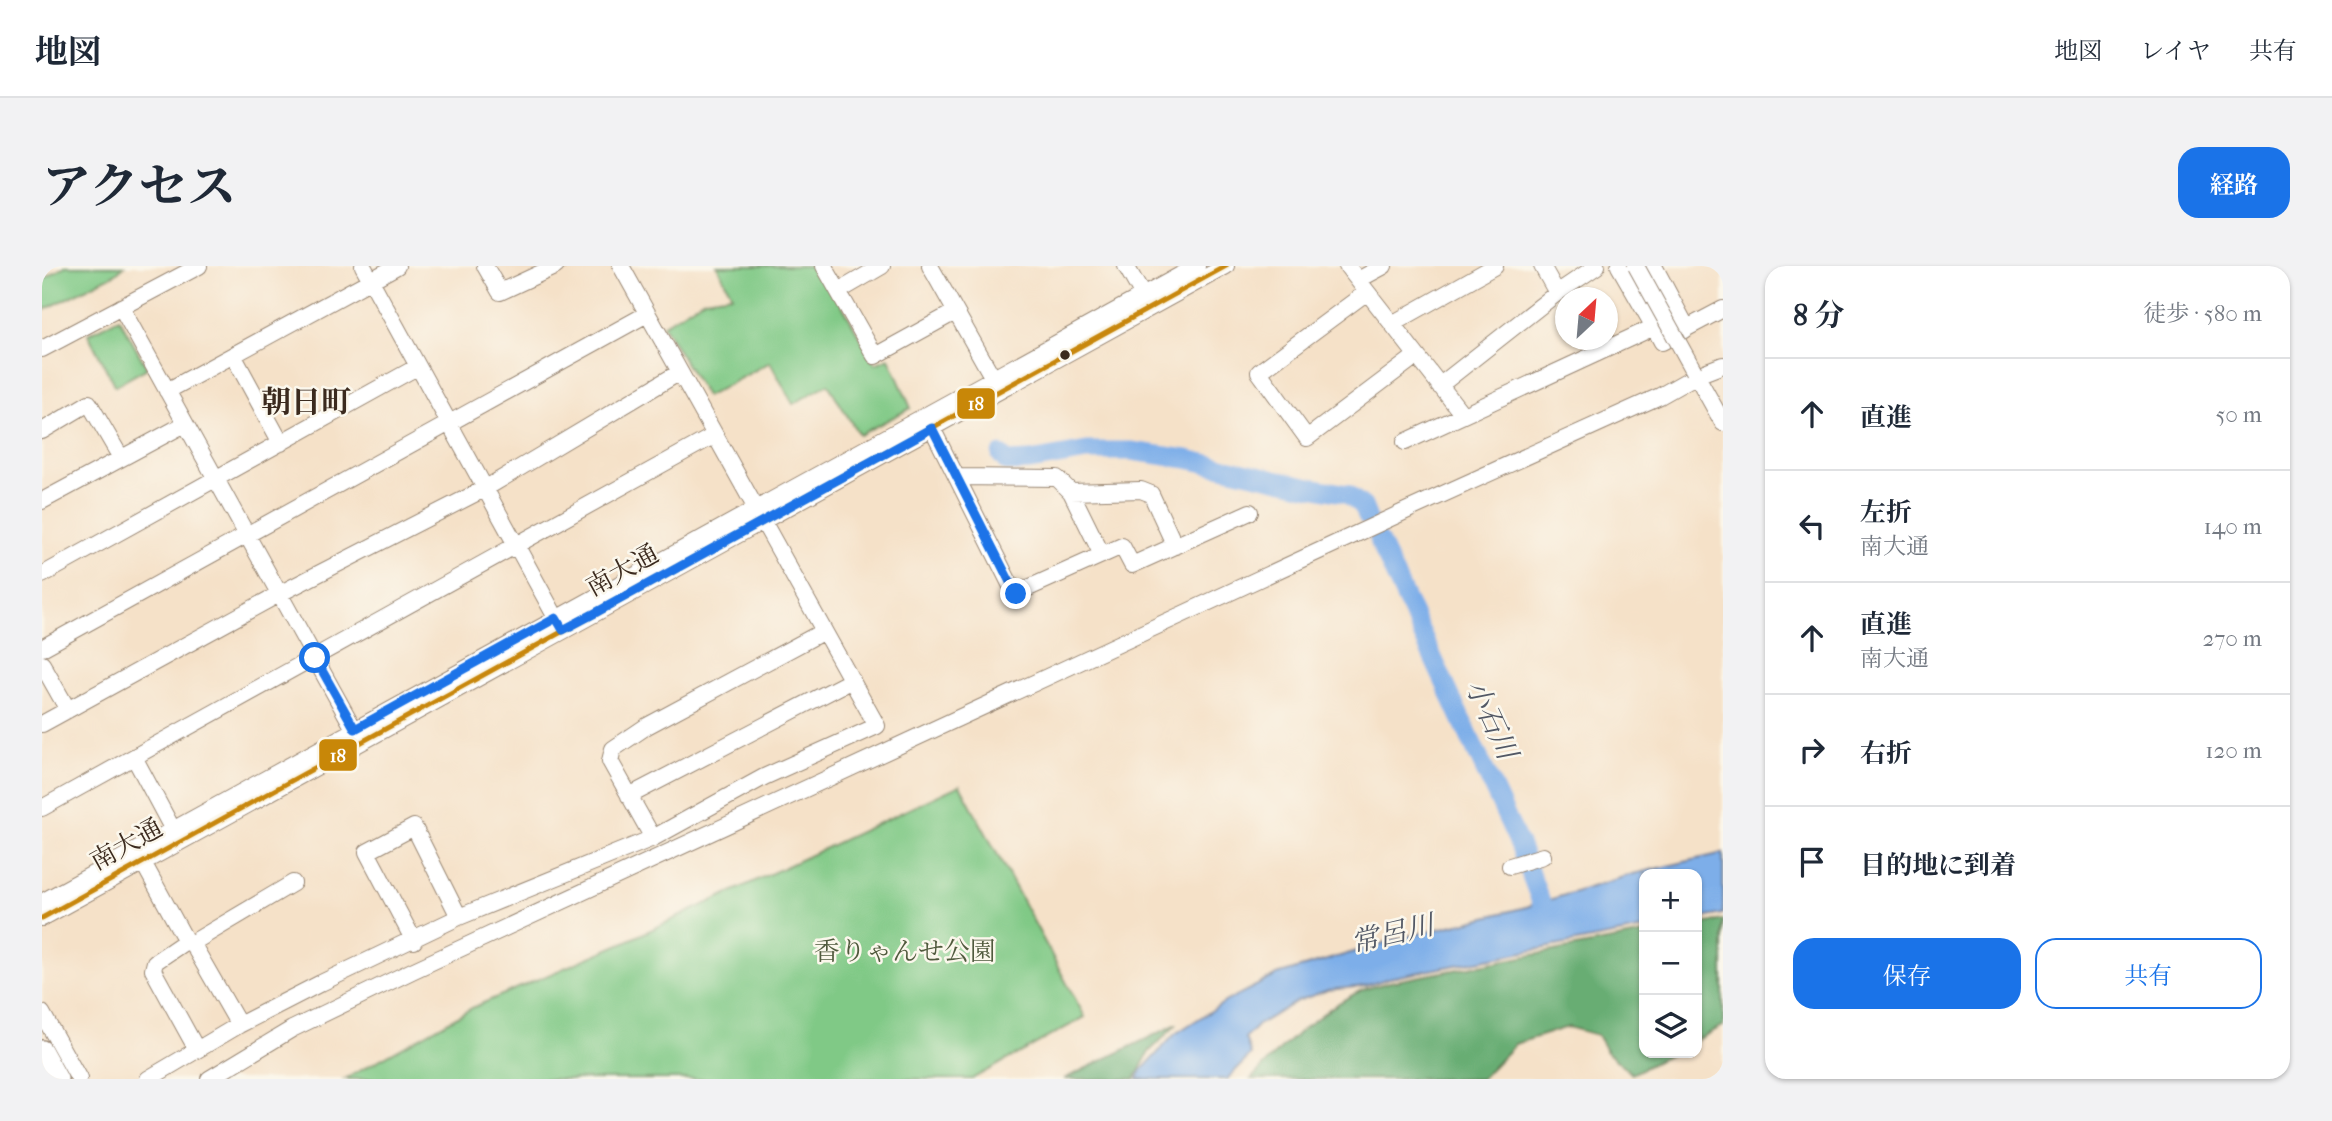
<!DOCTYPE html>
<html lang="ja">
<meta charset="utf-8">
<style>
body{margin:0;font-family:"IM FELL French Canon","Noto Serif JP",serif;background:#f2f2f3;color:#1f2937}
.controls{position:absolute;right:21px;bottom:21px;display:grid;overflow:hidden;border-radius:14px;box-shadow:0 2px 5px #0004}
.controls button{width:63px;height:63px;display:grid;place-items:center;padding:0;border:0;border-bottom:2px solid #e0e1e3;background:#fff;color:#1f2937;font:35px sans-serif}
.compass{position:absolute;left:1513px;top:21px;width:63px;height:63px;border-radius:50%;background:#fff;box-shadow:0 2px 5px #0004;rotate:26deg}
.stop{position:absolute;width:21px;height:21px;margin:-16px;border:5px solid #1a73e8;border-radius:50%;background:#fff}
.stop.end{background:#1a73e8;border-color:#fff;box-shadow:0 2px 7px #0008}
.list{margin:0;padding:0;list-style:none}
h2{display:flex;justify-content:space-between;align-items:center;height:91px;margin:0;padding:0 28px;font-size:30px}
h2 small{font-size:23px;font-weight:400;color:#747a83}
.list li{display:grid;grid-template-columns:46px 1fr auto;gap:21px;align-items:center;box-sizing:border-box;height:112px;padding:0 28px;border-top:2px solid #e0e1e3}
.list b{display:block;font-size:26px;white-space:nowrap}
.list p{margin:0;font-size:23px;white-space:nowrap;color:#747a83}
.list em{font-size:23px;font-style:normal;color:#747a83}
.actions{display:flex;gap:14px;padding:21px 28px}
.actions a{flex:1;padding:16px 0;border:2px solid #1a73e8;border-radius:21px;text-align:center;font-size:24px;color:#1a73e8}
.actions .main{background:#1a73e8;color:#fff}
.icon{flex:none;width:38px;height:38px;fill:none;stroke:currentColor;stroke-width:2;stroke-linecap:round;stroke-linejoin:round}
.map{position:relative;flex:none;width:1681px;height:813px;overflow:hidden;border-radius:21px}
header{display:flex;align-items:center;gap:42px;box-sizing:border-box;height:98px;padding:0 35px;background:#fff;border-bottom:2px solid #e0e1e3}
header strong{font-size:33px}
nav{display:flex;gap:38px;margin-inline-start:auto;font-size:24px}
.intro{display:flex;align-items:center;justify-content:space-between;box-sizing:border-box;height:168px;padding:0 42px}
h1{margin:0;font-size:49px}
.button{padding:18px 32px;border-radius:21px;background:#1a73e8;color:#fff;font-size:24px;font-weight:700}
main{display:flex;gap:42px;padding:0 42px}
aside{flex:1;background:#fff;border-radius:21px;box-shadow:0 2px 5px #0004}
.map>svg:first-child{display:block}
.green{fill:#80c986;stroke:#5e7a52;stroke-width:2}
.forest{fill:#68ad73;stroke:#526c48;stroke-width:2}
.water{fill:#7daee9;stroke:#5c6c84;stroke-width:2}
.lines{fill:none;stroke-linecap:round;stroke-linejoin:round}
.river{stroke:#7daee9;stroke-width:19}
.minor-casing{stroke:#988673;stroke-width:18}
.major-casing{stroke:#988673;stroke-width:22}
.minor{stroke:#fff;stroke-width:16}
.major{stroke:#fff;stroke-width:19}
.minor-bridge-casing{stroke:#988673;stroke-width:18;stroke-linecap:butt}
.minor-bridge{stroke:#fff;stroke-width:16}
.bus-1-casing{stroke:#fbf7ec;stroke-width:10}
.bus-1{stroke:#c88708;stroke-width:5}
.route{stroke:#1a73e8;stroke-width:9}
.bus-dot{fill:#3b2a1e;stroke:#fbf7ec;stroke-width:2.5}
.labels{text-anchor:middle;stroke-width:5;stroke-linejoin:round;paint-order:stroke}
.street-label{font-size:26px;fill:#3b2a1e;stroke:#fbf7ec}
.park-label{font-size:26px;fill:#505a3d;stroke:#fbf7ec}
.water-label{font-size:28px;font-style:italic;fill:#525865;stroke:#fbf7ec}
.quarter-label{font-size:30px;font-weight:bold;fill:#3b2a1e;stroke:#fbf7ec}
.line-badge{stroke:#fbf7ec;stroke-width:2.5}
.badge-label{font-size:19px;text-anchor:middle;font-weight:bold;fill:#fff}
</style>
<header>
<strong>地図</strong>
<nav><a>地図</a><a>レイヤ</a><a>共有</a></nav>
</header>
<div class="intro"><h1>アクセス</h1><a class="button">経路</a></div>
<main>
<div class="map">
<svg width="1681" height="813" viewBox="0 0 1681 813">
<rect width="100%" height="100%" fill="#fbf7ec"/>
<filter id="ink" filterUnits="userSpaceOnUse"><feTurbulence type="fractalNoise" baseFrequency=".0143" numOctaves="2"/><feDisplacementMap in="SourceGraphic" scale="14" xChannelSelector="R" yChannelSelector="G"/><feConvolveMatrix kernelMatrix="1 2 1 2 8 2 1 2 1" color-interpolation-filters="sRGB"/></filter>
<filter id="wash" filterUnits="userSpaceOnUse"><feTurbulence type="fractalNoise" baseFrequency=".00686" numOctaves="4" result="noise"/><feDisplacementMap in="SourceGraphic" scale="28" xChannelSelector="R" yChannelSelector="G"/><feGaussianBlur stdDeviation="1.57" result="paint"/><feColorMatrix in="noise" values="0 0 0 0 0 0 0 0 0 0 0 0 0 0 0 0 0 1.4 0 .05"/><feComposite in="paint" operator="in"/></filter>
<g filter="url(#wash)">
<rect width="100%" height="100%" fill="#f5e1c8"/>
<path class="green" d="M 23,0 L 82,0 L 73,8 L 0,45 L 0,15 Z
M 675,0 L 778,0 L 833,98 L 847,92 L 869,142 L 817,169 L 786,118 L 751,138 L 728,96 L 664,131 L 621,59 L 662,33 L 690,29 Z
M 77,52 L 105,102 L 73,120 L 46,68 Z
M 918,519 L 1043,751 L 930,813 L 303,813 L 432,741 L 585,675 Z"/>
<path class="forest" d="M 1681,654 L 1681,760 L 1655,774 L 1655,659 Z
M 1602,668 L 1602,787 L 1631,787 L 1590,808 L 1565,786 L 1555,769 L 1526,761 L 1473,778 L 1439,813 L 1209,813 C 1240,780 1275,747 1316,726 C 1326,721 1338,719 1348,716 Z
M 1135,758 L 1107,786 L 1093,813 L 1022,813 Z"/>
<path class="water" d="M 1681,587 L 1681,648 L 1655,653 L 1655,608 L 1602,608 L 1602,663 L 1347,712 L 1323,720 L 1286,724 L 1255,735 L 1216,759 L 1203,772 L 1209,789 L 1185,813 L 1096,813 L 1099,805 L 1133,768 L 1186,734 L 1235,709 L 1352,674 L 1484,641 L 1591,608 Z"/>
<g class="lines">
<path class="river" d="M 959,189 L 965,196 L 988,195 L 1045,185 L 1089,185 L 1145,193 L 1264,220 L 1305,228 L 1321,240 L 1325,250
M 1337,275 L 1477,578 L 1507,657"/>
</g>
</g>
<g filter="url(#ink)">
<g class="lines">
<defs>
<path id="minor" d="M 321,0 L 518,359
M 443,0 L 458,26 L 514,0
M 782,0 L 833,90 L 913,46
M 888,0 L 955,119
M 1084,0 L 1105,37
M 1305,0 L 1421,149
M 1500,0 L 1515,27
M 1612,0 L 1645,62 L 1681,43
M 1316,14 L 1342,0
M 797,25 L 840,0
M 1325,26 L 1217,106 L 1265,172 L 1374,90
M 79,41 L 312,463
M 1350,58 L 1453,0
M 1612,61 L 1620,76 L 1643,64
M 0,83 L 157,0
M 191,89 L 239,177
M 1652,105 L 1681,157
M 1397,120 L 1515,27 L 1555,0
M 125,125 L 355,0
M 886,154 L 973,328 L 1080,280 L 1090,299 L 1208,246
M 0,165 L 47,137 L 79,192
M 1363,176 L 1612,61 L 1577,0
M 916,211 L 1015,212 L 1029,226 L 1060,289
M 1029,226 L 1099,224 L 1109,228 L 1133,280
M 0,235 L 143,158
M 0,309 L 375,101
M 0,382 L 605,48
M 0,398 L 26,444
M 0,458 L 237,328 L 444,222 L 638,106
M 92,491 L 131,564
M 587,530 L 810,414
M 0,542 L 673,169
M 611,572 L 568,495 L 571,483 L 605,460 L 782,365
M 97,589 L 144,675 L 150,677 L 197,759
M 1468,600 L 1501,590
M 0,636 L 1155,0
M 0,652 L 1184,0
M 144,675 L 113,696 L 111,704 L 155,784
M 372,675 L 325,586 L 372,561 L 417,651
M 150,677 L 251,617
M 0,747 L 37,813
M 106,813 L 197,759 L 279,717 L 417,651 L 611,572 L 722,511 L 835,460 L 579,0
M 167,813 L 250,763 L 372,704 L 1368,243 L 1618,130 L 1655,109 L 1681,99"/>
<path id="major" d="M 0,784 L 16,813"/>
</defs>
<use href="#minor" class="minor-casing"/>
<use href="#major" class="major-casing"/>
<use href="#minor" class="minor"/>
<use href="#major" class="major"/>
<defs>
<path id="minor-bridge" d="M 1594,0 L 1652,105"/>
</defs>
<use href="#minor-bridge" class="minor-bridge-casing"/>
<use href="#minor-bridge" class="minor-bridge"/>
<defs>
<path id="bus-1" d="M 0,652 L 1184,0"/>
</defs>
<use href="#bus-1" class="bus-1-casing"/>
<use href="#bus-1" class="bus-1"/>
</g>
</g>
<g class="lines" filter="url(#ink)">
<path class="route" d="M 273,392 L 313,463 L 514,352 L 521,364 L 555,346 L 890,162 L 974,328"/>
</g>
<circle class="bus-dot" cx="1023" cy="89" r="6"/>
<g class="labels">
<g class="street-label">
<text transform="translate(580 304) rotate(-29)" y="9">南大通</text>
<text transform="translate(84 578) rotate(-29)" y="9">南大通</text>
</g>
<g class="park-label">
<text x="863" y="694">香りゃんせ公園</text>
</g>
<g class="water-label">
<text transform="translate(1450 453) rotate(65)" y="10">小石川</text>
<text transform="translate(1350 667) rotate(-13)" y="10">常呂川</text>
</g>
<g class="quarter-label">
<text x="264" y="146">朝日町</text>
</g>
</g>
<g class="line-badge">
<rect x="914" y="121" width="40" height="33" rx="7" fill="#c88708"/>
<rect x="276" y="472" width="40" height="34" rx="7" fill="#c88708"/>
</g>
<g class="badge-label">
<text x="934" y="144">18</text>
<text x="296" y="496">18</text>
</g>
</svg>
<div class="controls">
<button>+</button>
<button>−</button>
<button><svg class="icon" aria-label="layers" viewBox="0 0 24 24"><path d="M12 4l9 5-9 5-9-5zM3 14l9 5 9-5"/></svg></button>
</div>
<svg class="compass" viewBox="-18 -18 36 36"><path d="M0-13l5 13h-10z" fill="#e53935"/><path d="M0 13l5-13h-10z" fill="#747a83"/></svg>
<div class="stop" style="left:273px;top:392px"></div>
<div class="stop end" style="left:974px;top:328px"></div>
</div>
<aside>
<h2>8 分<small>徒歩 · 580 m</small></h2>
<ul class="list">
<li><svg class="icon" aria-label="ahead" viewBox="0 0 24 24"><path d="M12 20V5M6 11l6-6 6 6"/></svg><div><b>直進</b></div><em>50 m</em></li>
<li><svg class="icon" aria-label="left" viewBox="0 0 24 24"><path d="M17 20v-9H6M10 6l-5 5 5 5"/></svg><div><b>左折</b><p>南大通</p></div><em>140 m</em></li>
<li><svg class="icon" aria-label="ahead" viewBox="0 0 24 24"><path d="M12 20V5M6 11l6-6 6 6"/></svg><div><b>直進</b><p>南大通</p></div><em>270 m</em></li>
<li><svg class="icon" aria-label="right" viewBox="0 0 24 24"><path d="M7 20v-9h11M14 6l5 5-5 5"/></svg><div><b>右折</b></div><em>120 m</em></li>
<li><svg class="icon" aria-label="arrive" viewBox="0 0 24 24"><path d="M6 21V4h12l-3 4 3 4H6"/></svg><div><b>目的地に到着</b></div></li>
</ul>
<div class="actions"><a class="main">保存</a><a>共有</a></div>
</aside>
</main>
